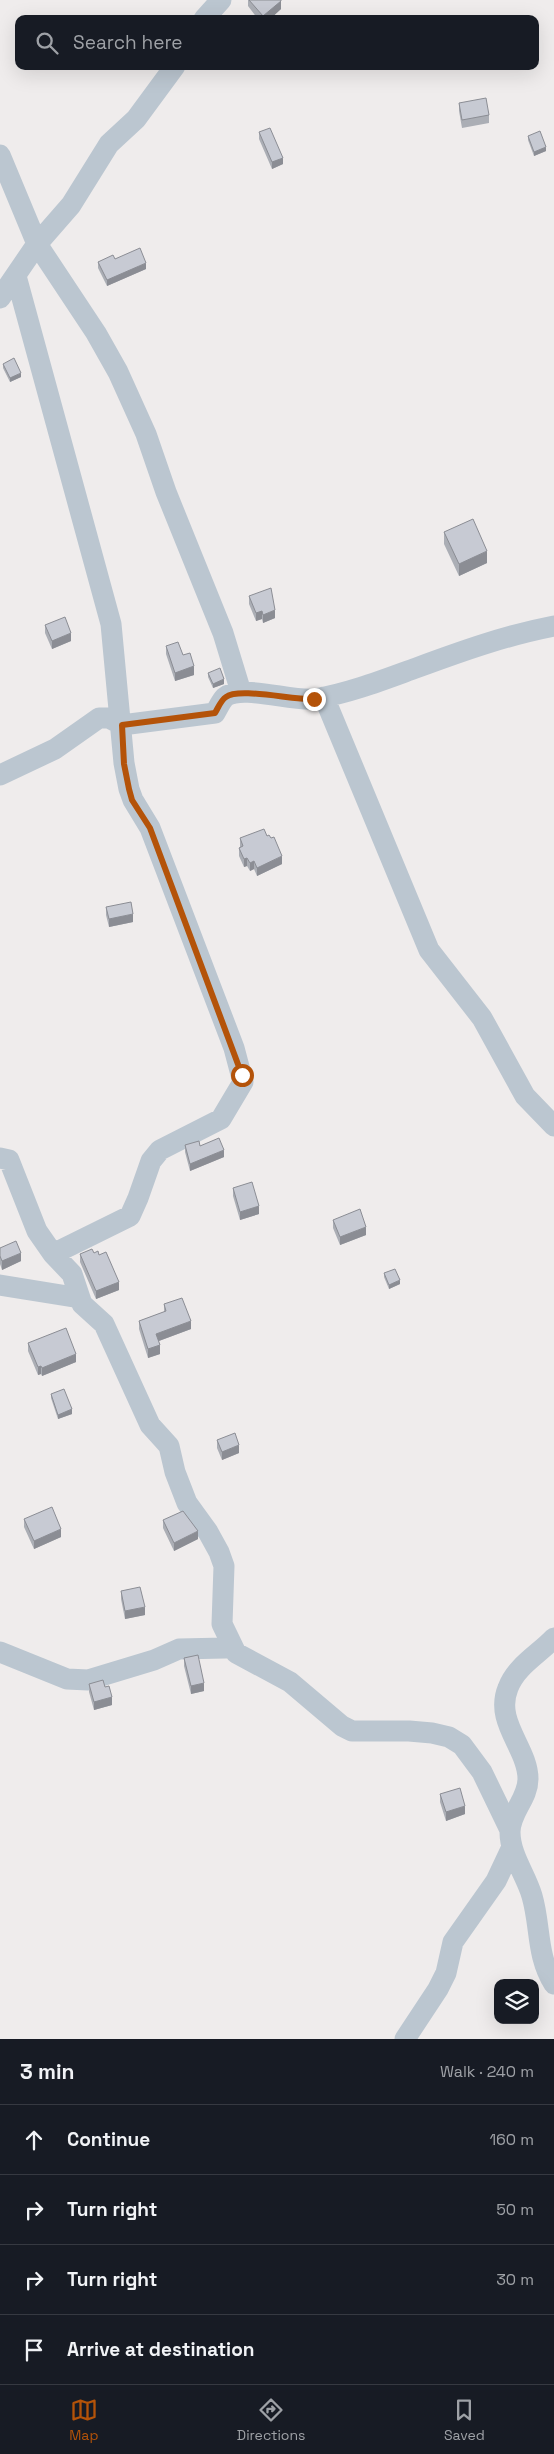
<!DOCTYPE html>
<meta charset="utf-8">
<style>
body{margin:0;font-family:"Space Grotesk",sans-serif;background:#20242c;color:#f1f3f6}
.controls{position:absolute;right:15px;bottom:15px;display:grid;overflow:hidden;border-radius:10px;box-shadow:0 5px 20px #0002}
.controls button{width:45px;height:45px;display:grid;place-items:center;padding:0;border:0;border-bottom:1px solid #363941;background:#171b24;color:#f1f3f6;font:25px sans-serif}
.stop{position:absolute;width:15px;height:15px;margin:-11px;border:4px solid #b45309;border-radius:50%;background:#fff}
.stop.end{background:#b45309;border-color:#fff;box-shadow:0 1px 5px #0008}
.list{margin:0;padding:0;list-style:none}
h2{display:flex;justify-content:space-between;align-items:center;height:65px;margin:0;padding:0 20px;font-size:21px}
h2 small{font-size:16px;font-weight:400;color:#9ea1a6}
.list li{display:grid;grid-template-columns:32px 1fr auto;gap:15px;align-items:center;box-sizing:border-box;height:70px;padding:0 20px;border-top:1px solid #363941}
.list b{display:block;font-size:19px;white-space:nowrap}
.list em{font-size:16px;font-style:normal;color:#9ea1a6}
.icon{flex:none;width:28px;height:28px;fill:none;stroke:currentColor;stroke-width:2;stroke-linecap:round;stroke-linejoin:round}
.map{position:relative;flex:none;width:554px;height:2039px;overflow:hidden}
.search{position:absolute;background:#171b24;box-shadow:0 5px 20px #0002;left:15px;right:15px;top:15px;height:55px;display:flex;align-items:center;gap:12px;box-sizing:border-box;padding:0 18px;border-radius:10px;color:#9ea1a6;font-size:19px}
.sheet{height:345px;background:#171b24}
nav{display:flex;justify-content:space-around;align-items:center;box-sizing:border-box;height:70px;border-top:1px solid #363941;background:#171b24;font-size:14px;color:#9ea1a6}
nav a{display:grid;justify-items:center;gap:2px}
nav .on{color:#b45309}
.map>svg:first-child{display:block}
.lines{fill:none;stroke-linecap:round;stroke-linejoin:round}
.minor{stroke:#bbc6d0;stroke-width:21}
.wall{fill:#abaeb5}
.shaded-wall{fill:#8b8d94}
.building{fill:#c7cad3;stroke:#8b8d94}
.route{stroke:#b45309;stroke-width:6}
</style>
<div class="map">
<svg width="554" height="2039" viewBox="0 0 554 2039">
<rect width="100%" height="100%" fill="#efecec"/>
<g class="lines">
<path class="minor" d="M 204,19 L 221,0
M 0,155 L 37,244 L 96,333 L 118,372 L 146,434 L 166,492 L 223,633 L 241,692
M 16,276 L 111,624 L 124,763 L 129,789 L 133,800 L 150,828 L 234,1048 L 243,1082 L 221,1119 L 160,1150 L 151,1161 L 138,1198 L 130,1216 L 53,1254 L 72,1274 L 82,1304 L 104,1324 L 150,1425 L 169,1446 L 175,1472 L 187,1503 L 208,1532 L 219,1552 L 224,1566 L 222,1624 L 236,1653 L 290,1682 L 342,1726 L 352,1731 L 409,1731 L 432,1733 L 449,1737 L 462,1745 L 482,1772 L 510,1830
M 0,298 L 37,244 L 71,205 L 109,144 L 136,119 L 175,66
M 324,697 L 429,950 L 482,1018 L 525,1096 L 554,1126
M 0,775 L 55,749 L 99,718 L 109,718 L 122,725 L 215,713 C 218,708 221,701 225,697 C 242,684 292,702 315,699 C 350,693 383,680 416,668 C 462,651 507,635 554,626
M 0,1158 L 9,1160 L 37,1231 L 53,1254
M 0,1285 L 80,1298
M 554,1638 C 539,1654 516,1666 508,1688 C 494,1722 528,1748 528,1779 C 528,1799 510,1812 510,1832 C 510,1855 526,1875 532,1896 C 541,1927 536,1955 554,1984
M 0,1652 L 67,1679 L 88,1680 L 154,1660 L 179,1649 L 225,1648 L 231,1644
M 405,2039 L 438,1989 L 446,1973 L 453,1942 L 496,1881 L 512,1847"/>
</g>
<path class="wall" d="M 248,0 L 281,0 L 281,9 L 270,19 L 258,19 L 248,6 Z
M 459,103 L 489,115 L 489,123 L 462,128 L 459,111 Z
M 259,132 L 283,164 L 272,169 L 259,139 Z
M 528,136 L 546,151 L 534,156 L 528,140 Z
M 115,259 L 146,269 L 107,286 L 98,268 L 98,262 Z
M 3,364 L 21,377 L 10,382 L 3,368 Z
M 444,532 L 487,563 L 459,576 L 444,544 Z
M 249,596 L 275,618 L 263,623 L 262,619 L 256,621 L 249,604 Z
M 45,625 L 71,641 L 52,649 L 45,633 Z
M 166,646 L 183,655 L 194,675 L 175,681 L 166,654 Z
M 208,673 L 224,684 L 213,688 L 208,677 Z
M 240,838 L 282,864 L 257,876 L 254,869 L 250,871 L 247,866 L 244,867 L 239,856 L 239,848 L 240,847 Z
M 106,907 L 133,922 L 109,927 L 106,915 Z
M 185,1145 L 200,1146 L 224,1157 L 190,1171 L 185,1152 Z
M 233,1188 L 259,1214 L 240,1220 L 233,1196 Z
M 333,1220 L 366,1235 L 340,1245 L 333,1228 Z
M 0,1248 L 21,1261 L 2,1270 L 0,1264 Z
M 94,1253 L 99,1255 L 119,1290 L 96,1299 L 80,1262 L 80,1254 Z
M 384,1273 L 400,1284 L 389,1289 L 384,1277 Z
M 164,1304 L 191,1329 L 159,1341 L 160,1354 L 148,1358 L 139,1329 L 139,1321 L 164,1312 Z
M 28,1343 L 76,1362 L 42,1376 L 41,1374 L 38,1375 L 28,1351 Z
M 51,1394 L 72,1414 L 58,1419 L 51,1398 Z
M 217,1440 L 239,1453 L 222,1460 L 217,1448 Z
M 24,1519 L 61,1537 L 34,1549 L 24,1527 Z
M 163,1520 L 198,1539 L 174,1551 L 163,1528 Z
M 121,1591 L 145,1615 L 125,1619 L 121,1599 Z
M 184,1658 L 204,1691 L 191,1694 L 184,1666 Z
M 89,1684 L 105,1687 L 112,1705 L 94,1710 L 89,1692 Z
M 440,1794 L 465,1814 L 446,1821 L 440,1802 Z"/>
<path class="shaded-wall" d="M 281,1 L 281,9 L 270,19 L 263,19 L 263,16 Z
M 546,147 L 546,151 L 534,156 L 534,152 Z
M 283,158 L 283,164 L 272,169 L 272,162 Z
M 146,263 L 146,269 L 107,286 L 107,280 Z
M 21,373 L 21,377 L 10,382 L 10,378 Z
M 487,551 L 487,563 L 459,576 L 459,564 Z
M 275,610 L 275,618 L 263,623 L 263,615 Z
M 262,611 L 262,619 L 256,621 L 256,613 Z
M 71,633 L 71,641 L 52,649 L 52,641 Z
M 194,666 L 194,675 L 175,681 L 175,673 Z
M 224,679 L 224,684 L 213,688 L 213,684 Z
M 282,856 L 282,864 L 257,876 L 257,868 Z
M 247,858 L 247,866 L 244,867 L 244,859 Z
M 254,861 L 254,869 L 250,871 L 250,863 Z
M 133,914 L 133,922 L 109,927 L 109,919 Z
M 224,1150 L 224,1157 L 190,1171 L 190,1164 Z
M 259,1206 L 259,1214 L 240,1220 L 240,1212 Z
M 366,1227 L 366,1235 L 340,1245 L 340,1237 Z
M 21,1253 L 21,1261 L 2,1270 L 2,1261 Z
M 400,1280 L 400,1284 L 389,1289 L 389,1285 Z
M 119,1282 L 119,1290 L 96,1299 L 96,1291 Z
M 191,1321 L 191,1329 L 156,1342 L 156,1334 Z
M 160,1345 L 160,1354 L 148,1358 L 148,1349 Z
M 76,1354 L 76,1362 L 42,1376 L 42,1368 Z
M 41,1366 L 41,1374 L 38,1375 L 38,1367 Z
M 72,1409 L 72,1414 L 58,1419 L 58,1415 Z
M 239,1445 L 239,1453 L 222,1460 L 222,1452 Z
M 61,1529 L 61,1537 L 34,1549 L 34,1541 Z
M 198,1531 L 198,1539 L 174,1551 L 174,1543 Z
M 145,1607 L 145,1615 L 125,1619 L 125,1611 Z
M 204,1683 L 204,1691 L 191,1694 L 191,1686 Z
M 112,1697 L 112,1705 L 94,1710 L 94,1702 Z
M 465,1806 L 465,1814 L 446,1821 L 446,1812 Z"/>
<path class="building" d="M 249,0 L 281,0 L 281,1 L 263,16 Z
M 486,98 L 489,115 L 462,120 L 459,103 Z
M 270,128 L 283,158 L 272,162 L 259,132 Z
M 540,131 L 546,147 L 534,152 L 528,136 Z
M 140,248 L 146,263 L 107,280 L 98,262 L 113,255 L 115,259 Z
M 14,358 L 21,373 L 10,378 L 3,364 Z
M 473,519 L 487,551 L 459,564 L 444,532 Z
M 271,588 L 275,610 L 263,615 L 262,611 L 256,613 L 249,596 Z
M 65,617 L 71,633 L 52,641 L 45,625 Z
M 178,642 L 183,655 L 190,653 L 194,666 L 175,673 L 166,646 Z
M 220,668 L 224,679 L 213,684 L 208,673 Z
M 264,829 L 267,836 L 269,835 L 271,838 L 274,837 L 282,856 L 257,868 L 254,861 L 250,863 L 247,858 L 244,859 L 239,848 L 243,846 L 240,838 Z
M 131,902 L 133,914 L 109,919 L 106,907 Z
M 219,1138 L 224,1150 L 190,1164 L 185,1145 L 199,1141 L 200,1146 Z
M 252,1182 L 259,1206 L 240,1212 L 233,1188 Z
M 360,1209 L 366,1227 L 340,1237 L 333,1220 Z
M 16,1241 L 21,1253 L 2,1261 L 0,1256 L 0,1248 Z
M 92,1249 L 94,1253 L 98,1251 L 99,1255 L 106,1252 L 119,1282 L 96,1291 L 80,1254 Z
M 395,1269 L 400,1280 L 389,1285 L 384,1273 Z
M 182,1298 L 191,1321 L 156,1334 L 160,1345 L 148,1349 L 139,1321 L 166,1311 L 164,1304 Z
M 66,1328 L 76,1354 L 42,1368 L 41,1366 L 38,1367 L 28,1343 Z
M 64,1389 L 72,1409 L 58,1415 L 51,1394 Z
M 235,1433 L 239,1445 L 222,1452 L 217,1440 Z
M 52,1507 L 61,1529 L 34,1541 L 24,1519 Z
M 183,1511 L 198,1531 L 174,1543 L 163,1520 Z
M 140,1587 L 145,1607 L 125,1611 L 121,1591 Z
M 198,1655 L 204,1683 L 191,1686 L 184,1658 Z
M 103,1680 L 105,1687 L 109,1686 L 112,1697 L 94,1702 L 89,1684 Z
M 460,1788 L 465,1806 L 446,1812 L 440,1794 Z"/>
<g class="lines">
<path class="route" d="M 242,1075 L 150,828 L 132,800 L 129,789 L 124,764 L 122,725 L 215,713 C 218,708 221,700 226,697 C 238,687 293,700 314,699"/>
</g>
</svg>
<div class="controls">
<button><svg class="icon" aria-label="layers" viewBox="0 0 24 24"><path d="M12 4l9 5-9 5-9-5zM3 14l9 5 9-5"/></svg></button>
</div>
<div class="stop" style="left:242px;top:1075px"></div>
<div class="stop end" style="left:314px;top:699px"></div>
<div class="search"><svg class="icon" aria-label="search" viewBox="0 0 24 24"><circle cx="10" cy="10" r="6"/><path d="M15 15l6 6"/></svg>Search here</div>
</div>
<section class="sheet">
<h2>3 min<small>Walk · 240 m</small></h2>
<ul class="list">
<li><svg class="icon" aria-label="ahead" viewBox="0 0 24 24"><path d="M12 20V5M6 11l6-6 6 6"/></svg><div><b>Continue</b></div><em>160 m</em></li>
<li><svg class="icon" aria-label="right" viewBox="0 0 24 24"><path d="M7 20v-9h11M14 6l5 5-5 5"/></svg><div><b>Turn right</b></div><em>50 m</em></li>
<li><svg class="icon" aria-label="right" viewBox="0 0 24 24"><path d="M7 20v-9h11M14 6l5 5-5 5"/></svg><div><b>Turn right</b></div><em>30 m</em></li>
<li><svg class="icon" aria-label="arrive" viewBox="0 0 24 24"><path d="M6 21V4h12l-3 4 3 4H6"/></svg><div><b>Arrive at destination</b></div></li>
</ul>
</section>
<nav>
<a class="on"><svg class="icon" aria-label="map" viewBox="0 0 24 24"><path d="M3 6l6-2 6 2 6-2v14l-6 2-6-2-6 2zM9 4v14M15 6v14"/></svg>Map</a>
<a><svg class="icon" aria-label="directions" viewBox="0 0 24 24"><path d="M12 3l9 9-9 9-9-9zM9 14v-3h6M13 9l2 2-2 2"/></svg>Directions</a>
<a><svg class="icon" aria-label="saved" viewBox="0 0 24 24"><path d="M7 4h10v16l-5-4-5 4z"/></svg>Saved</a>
</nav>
